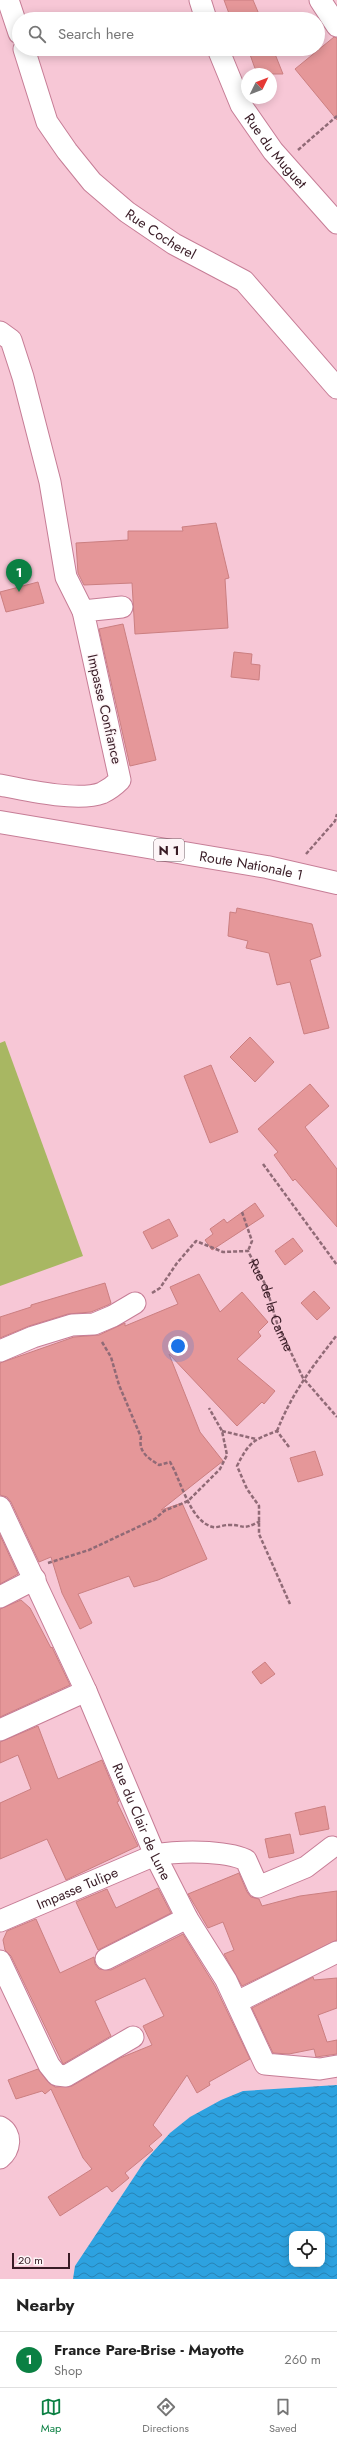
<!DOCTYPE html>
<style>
body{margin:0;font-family:Jost,sans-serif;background:#f6f6f6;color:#222}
.controls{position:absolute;right:12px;bottom:12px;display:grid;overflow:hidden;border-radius:8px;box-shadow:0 2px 10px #0003}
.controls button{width:36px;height:36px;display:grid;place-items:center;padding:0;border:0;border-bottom:1px solid #e0e0e0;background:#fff;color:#222;font:20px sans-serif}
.compass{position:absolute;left:241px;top:68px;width:36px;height:36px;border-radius:50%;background:#fff;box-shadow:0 2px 10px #0003;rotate:47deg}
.scale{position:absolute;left:12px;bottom:10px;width:58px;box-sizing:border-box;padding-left:4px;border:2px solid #381b25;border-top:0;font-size:11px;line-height:14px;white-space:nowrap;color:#381b25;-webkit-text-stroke:3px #fdf5f7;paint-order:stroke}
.you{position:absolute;left:178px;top:1346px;width:14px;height:14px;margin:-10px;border:3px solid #fff;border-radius:50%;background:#1a73e8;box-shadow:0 0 0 6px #1a73e833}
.badge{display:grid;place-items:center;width:26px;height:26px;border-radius:50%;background:#0b8043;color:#fff;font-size:13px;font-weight:700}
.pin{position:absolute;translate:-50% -33px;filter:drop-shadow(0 1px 2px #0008)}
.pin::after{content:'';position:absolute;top:21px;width:14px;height:12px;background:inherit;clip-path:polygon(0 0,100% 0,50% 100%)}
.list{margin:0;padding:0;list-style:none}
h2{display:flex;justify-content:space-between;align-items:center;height:52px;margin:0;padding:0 16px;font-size:17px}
h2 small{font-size:13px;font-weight:400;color:#767676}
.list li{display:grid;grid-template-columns:26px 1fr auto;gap:12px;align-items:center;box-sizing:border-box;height:56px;padding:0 16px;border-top:1px solid #e0e0e0}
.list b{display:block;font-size:15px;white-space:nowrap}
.list p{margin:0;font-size:13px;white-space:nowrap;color:#767676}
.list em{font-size:13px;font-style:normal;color:#767676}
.icon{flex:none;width:22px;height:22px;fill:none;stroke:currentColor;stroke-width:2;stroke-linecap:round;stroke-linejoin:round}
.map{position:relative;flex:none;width:337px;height:2279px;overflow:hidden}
.search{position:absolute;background:#fff;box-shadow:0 2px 10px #0003;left:12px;right:12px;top:12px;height:44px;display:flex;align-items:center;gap:10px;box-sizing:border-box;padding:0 14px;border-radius:22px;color:#767676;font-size:15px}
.sheet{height:108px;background:#fff}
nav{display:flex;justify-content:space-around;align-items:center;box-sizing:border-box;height:56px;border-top:1px solid #e0e0e0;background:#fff;font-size:11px;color:#767676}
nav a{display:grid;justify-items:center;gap:2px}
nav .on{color:#0b8043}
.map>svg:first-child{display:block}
.park{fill:#a8b762}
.water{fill:url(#water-waves);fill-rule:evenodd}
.building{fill:#e59799;stroke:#cb7f81}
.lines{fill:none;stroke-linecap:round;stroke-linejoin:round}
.minor-casing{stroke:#c67d96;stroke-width:23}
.major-casing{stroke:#c67d96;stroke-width:24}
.path{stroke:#906a76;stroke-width:2.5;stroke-dasharray:4 2;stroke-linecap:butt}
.minor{stroke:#fff;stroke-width:21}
.major{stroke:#fff;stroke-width:22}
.labels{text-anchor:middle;stroke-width:3;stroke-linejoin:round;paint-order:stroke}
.shield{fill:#fdf5f7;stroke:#735c64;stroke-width:1}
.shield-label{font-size:13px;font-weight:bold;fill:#381b25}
.street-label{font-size:14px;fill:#381b25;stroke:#fdf5f7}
</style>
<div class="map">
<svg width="337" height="2279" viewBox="0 0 337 2279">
<defs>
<pattern id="water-waves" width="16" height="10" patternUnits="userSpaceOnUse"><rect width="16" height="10" fill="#2da2e0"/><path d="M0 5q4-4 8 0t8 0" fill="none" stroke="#2783b5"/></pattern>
</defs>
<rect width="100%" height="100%" fill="#f7c7d6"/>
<path class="park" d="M 5,1041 L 83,1256 L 0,1286 L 0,1043 Z"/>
<path class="water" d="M 337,2085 L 337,2279 L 73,2279 L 75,2266 L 144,2162 L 170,2133 L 190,2117 L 221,2100 L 243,2091 ZM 292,2234 L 322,2234 L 322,2264 L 292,2264 Z"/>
<path class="building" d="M 224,0 L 253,0 L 261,19 L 231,19 Z
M 334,37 L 337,38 L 337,120 L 295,69 Z
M 248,49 L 273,49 L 283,74 L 257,74 Z
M 216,523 L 229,578 L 225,579 L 228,628 L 135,634 L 132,583 L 84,585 L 78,573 L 76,543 L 128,540 L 128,531 L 183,531 L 182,527 Z
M 38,582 L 44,603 L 6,612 L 0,592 Z
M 123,624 L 156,760 L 130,766 L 99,629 Z
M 234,652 L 252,654 L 251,664 L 260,665 L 259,680 L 231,677 Z
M 237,908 L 312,924 L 321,956 L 310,960 L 329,1028 L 304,1034 L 290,982 L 277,985 L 269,953 L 246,948 L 248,941 L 228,936 L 230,912 L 236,913 Z
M 250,1037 L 274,1062 L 255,1082 L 230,1057 Z
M 211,1065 L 238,1132 L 210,1143 L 184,1076 Z
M 310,1084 L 329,1106 L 305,1127 L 337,1169 L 337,1227 L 295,1179 L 293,1181 L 274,1155 L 278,1152 L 258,1129 Z
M 255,1203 L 264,1216 L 212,1250 L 205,1240 L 213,1234 L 210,1229 L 224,1219 L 227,1223 Z
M 169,1219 L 178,1236 L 152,1249 L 143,1232 Z
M 293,1238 L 303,1251 L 285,1265 L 275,1251 Z
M 199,1274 L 220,1312 L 242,1292 L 268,1322 L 258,1332 L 261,1336 L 237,1359 L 275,1391 L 264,1404 L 262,1402 L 237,1426 L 169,1354 L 200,1432 L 223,1461 L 161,1510 L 182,1503 L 207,1559 L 158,1580 L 134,1587 L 129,1576 L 78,1594 L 92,1623 L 80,1629 L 62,1593 L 51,1557 L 39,1562 L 11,1502 L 7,1497 L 0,1495 L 0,1363 L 74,1337 L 99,1335 L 125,1323 L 125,1326 L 178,1304 L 170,1287 Z
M 105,1283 L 111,1303 L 108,1305 L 91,1312 L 68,1314 L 29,1326 L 0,1338 L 0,1317 L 31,1307 L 31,1305 Z
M 314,1291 L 330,1308 L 317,1320 L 301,1303 Z
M 315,1451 L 323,1475 L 298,1482 L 290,1458 Z
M 0,1535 L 18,1574 L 0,1584 Z
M 21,1600 L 30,1608 L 51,1648 L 52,1647 L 70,1685 L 0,1717 L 0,1609 Z
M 265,1662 L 275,1674 L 261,1684 L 252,1672 Z
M 38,1726 L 58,1779 L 102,1760 L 119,1801 L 117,1802 L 138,1846 L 66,1880 L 47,1839 L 0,1859 L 0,1803 L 31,1789 L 18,1755 L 0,1763 L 0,1742 Z
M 325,1806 L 329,1829 L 300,1835 L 295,1813 Z
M 290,1834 L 294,1853 L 269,1858 L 265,1839 Z
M 239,1873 L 247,1892 L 251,1897 L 259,1899 L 262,1906 L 300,1896 L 337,1891 L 337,1940 L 242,1986 L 224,1954 L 234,1950 L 223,1922 L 208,1928 L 188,1894 Z
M 158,1888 L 171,1913 L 98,1950 L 76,1902 L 107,1889 L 116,1908 Z
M 36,1919 L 60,1973 L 94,1957 L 95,1964 L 99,1969 L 111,1970 L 183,1934 L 215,1986 L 250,2059 L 209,2082 L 210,2085 L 197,2093 L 187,2075 L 153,2125 L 162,2135 L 149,2146 L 153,2150 L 125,2173 L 129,2178 L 112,2192 L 107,2186 L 60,2216 L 48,2197 L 92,2169 L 83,2158 L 51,2089 L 45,2094 L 42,2091 L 16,2099 L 8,2080 L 38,2069 L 48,2082 L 55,2087 L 72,2086 L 120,2058 L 152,2045 L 143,2026 L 164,2016 L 145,1978 L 95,2001 L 111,2036 L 63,2064 L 11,1956 L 5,1950 L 3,1940 L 7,1931 Z
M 313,1977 L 314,1980 L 337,1978 L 337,2008 L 318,2015 L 327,2042 L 337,2040 L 337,2054 L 316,2057 L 314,2049 L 289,2054 L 273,2053 L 252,2008 Z"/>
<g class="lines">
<defs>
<g id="minor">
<path d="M 8,0 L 19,33"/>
<path d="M 200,0 L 206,19"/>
<path d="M 320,0 L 337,26"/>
<path id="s2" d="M 24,49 L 47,122 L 67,151 L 92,182 L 127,212 L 174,244 L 244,281 L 337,388"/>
<path id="s3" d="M 218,49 L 241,105 L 273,151 L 337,223"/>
<path d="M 0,332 L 11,340 L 23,377 L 50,482 L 66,577 L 83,611"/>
<path d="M 0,785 C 25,790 78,802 102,793 C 108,790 115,785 120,780 L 83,611 L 122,607"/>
<path d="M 0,1351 L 33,1337 L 72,1325 L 94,1324 L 113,1316 L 135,1303"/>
<path id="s4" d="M 0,1507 L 86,1691 L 155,1855 L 187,1918 L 226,1980 L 265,2064 L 320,2069 L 337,2066"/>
<path d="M 0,1597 L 35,1579"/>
<path d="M 0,1730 L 86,1691"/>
<path id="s5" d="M 0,1921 L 155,1855 C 179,1851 224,1850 246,1860 L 258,1887 L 306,1867 L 332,1847"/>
<path d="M 106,1959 L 187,1918"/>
<path d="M 0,1961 L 49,2065 L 57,2075 L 66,2076 L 133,2037"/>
<path d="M 237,2002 L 337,1952"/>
<path d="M 0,2127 C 13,2134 10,2150 0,2158"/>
</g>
<g id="major">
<path id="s6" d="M 0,822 L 267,867 L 337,883"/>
</g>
</defs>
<use href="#minor" class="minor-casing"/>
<use href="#major" class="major-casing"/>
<g class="path">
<path d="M 298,150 L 337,116"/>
<path d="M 306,854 L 335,821 L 337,814"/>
<path d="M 263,1164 L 337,1265"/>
<path d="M 242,1212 L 252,1241 L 248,1251"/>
<path id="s1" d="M 152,1293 L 160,1288 L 177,1263 L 196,1241 L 223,1252 L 248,1251 L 266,1286 L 277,1323 L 303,1378 L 337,1417"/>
<path d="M 102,1342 L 111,1357 L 119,1385 L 141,1437 C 138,1452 148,1458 159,1465 L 170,1462 C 181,1480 190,1522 213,1527 C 217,1528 223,1525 228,1525 C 245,1524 240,1532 260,1521"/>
<path d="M 222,1431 L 256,1439"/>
<path d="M 277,1431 C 292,1393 312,1367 337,1335"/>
<path d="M 289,1447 L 277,1431 C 253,1440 249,1442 237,1466 L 247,1489 L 259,1506 L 259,1534 L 290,1604"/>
<path d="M 48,1563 L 89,1550 L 155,1519 L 164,1511 L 188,1501 L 220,1469 L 227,1455 L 222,1431 L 209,1408"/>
</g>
<use href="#minor" class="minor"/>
<use href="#major" class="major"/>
</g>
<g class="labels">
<rect class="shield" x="154" y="839" width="30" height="22" rx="3"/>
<g class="shield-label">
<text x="169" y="855">N 1</text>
</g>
<g class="street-label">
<text dy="5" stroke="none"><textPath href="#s3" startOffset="118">Rue du Muguet</textPath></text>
<text dy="5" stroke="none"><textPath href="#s2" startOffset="238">Rue Cocherel</textPath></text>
<text transform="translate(105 709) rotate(77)" y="5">Impasse Confiance</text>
<text dy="5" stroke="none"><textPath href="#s6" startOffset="255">Route Nationale 1</textPath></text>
<text dy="5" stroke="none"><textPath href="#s1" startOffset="182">Rue de la Canne</textPath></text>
<text dy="5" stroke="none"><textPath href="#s4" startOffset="345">Rue du Clair de Lune</textPath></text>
<text dy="5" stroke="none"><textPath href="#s5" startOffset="84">Impasse Tulipe</textPath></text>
</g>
</g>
</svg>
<div class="controls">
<button><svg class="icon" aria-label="locate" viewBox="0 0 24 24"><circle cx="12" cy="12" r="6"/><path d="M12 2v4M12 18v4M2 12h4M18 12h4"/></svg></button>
</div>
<svg class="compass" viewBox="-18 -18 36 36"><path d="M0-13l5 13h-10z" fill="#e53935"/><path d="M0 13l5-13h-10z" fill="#767676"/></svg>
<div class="scale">20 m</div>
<div class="you"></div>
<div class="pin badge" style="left:19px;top:592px">1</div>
<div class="search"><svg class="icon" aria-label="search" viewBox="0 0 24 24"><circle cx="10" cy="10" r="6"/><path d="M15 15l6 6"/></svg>Search here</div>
</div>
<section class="sheet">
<h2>Nearby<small></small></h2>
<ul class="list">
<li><span class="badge">1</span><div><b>France Pare-Brise - Mayotte</b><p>Shop</p></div><em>260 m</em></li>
</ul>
</section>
<nav>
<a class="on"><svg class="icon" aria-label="map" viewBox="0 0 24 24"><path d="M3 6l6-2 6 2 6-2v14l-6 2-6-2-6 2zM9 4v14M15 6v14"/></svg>Map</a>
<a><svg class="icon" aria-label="directions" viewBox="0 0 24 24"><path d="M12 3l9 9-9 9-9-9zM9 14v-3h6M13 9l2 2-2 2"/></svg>Directions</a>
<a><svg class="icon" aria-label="saved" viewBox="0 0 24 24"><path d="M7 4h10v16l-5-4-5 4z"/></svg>Saved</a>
</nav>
